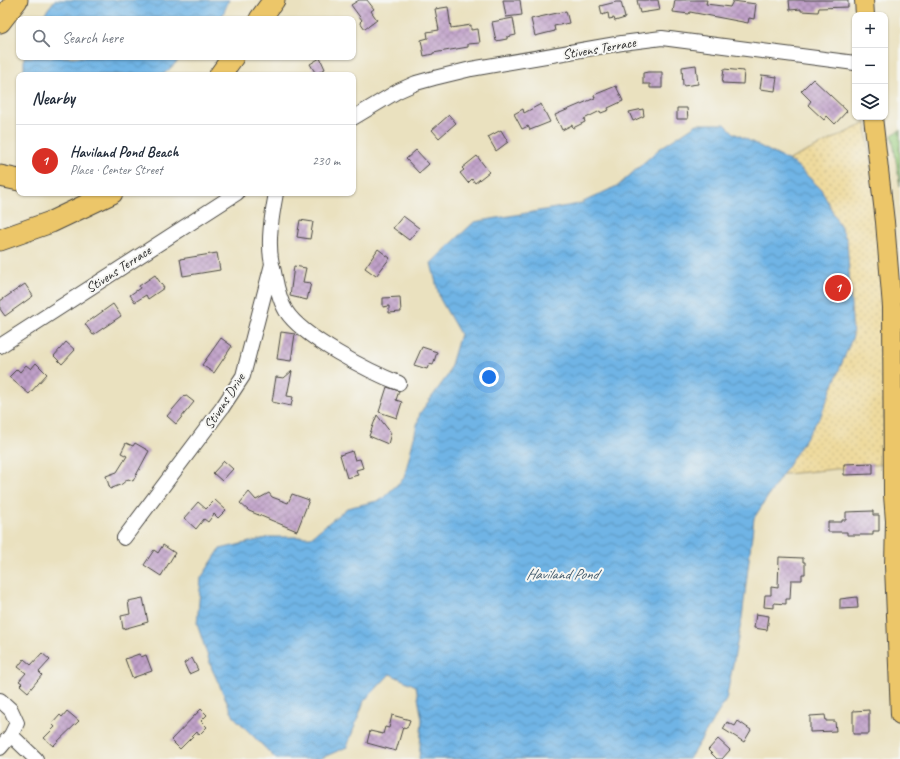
<!DOCTYPE html>
<meta charset="utf-8">
<style>
body{margin:0;font-family:Caveat,sans-serif;background:#f6f6f7;color:#1f2937}
.controls{position:absolute;right:12px;top:12px;display:grid;overflow:hidden;border-radius:8px;box-shadow:0 1px 3px #0004}
.controls button{width:36px;height:36px;display:grid;place-items:center;padding:0;border:0;border-bottom:1px solid #e0e1e3;background:#fff;color:#1f2937;font:20px sans-serif}
.you{position:absolute;left:489px;top:377px;width:14px;height:14px;margin:-10px;border:3px solid #fff;border-radius:50%;background:#1a73e8;box-shadow:0 0 0 6px #1a73e833}
.badge{display:grid;place-items:center;width:26px;height:26px;border-radius:50%;background:#d93025;color:#fff;font-size:13px;font-weight:700}
.pin{position:absolute;translate:-50% -50%;border:2px solid #fff;box-shadow:0 1px 4px #0006}
.list{margin:0;padding:0;list-style:none}
h2{display:flex;justify-content:space-between;align-items:center;height:52px;margin:0;padding:0 16px;font-size:17px}
h2 small{font-size:13px;font-weight:400;color:#747a83}
.list li{display:grid;grid-template-columns:26px 1fr auto;gap:12px;align-items:center;box-sizing:border-box;height:72px;padding:0 16px;border-top:1px solid #e0e1e3}
.list b{display:block;font-size:15px;white-space:nowrap}
.list p{margin:0;font-size:13px;white-space:nowrap;color:#747a83}
.list em{font-size:13px;font-style:normal;color:#747a83}
.icon{flex:none;width:22px;height:22px;fill:none;stroke:currentColor;stroke-width:2;stroke-linecap:round;stroke-linejoin:round}
.map{position:relative;flex:none;width:900px;height:759px;overflow:hidden}
.search{position:absolute;background:#fff;box-shadow:0 1px 3px #0004;left:16px;top:16px;width:340px;height:44px;display:flex;align-items:center;gap:10px;box-sizing:border-box;padding:0 14px;border-radius:8px;color:#747a83;font-size:15px}
.panel{position:absolute;background:#fff;box-shadow:0 1px 3px #0004;left:16px;top:72px;width:340px;height:124px;border-radius:8px}
.map>svg:first-child{display:block}
.sand{fill:url(#sand-dots);stroke:#8c8264}
.cemetery{fill:url(#cemetery-stones);stroke:#627c54}
.water{fill:url(#water-waves);stroke:#4d7088}
.building{fill:url(#building-cross-hatch)}
.lines{fill:none;stroke-linecap:round;stroke-linejoin:round}
.minor-casing{stroke:#484641;stroke-width:16}
.major-casing{stroke:#484641;stroke-width:20}
.highway-casing{stroke:#484641;stroke-width:23}
.minor{stroke:#fff;stroke-width:14}
.major{stroke:#ecc669;stroke-width:18}
.highway{stroke:#ecc669;stroke-width:21}
.labels{text-anchor:middle;stroke-width:4;stroke-linejoin:round;paint-order:stroke}
.street-label{font-size:14px;fill:#2b2b2b;stroke:#f6f6f2}
.water-label{font-size:15px;font-style:italic;fill:#435b6c;stroke:#f6f6f2}
</style>
<div class="map">
<svg width="900" height="759" viewBox="0 0 900 759">
<defs>
<pattern id="sand-dots" width="8" height="8" patternUnits="userSpaceOnUse"><rect width="8" height="8" fill="#eeda9e"/><path d="M2 2h.1M6 6h.1" fill="none" stroke="#cb8" stroke-width="1.8" stroke-linecap="round"/></pattern>
<pattern id="cemetery-stones" width="16" height="16" patternUnits="userSpaceOnUse"><rect width="16" height="16" fill="#9acd7e"/><path d="M2 7V4a2 2 0 0 1 4 0v3zM10 15v-3a2 2 0 0 1 4 0v3z" fill="#85b06d"/></pattern>
<pattern id="water-waves" width="16" height="10" patternUnits="userSpaceOnUse"><rect width="16" height="10" fill="#6fb4e5"/><path d="M0 5q4-4 8 0t8 0" fill="none" stroke="#5b93ba"/></pattern>
<pattern id="building-cross-hatch" width="8" height="8" patternUnits="userSpaceOnUse"><rect width="8" height="8" fill="#c0a0c9"/><path d="M0 0l8 8M0 8l8-8" fill="none" stroke="#9c83a3"/></pattern>
</defs>
<rect width="100%" height="100%" fill="#f6f6f2"/>
<filter id="ink" filterUnits="userSpaceOnUse"><feTurbulence type="fractalNoise" baseFrequency=".025" numOctaves="2"/><feDisplacementMap in="SourceGraphic" scale="8" xChannelSelector="R" yChannelSelector="G"/><feConvolveMatrix kernelMatrix="1 2 1 2 8 2 1 2 1" color-interpolation-filters="sRGB"/></filter>
<filter id="wash" filterUnits="userSpaceOnUse"><feTurbulence type="fractalNoise" baseFrequency=".012" numOctaves="4" result="noise"/><feDisplacementMap in="SourceGraphic" scale="16" xChannelSelector="R" yChannelSelector="G"/><feGaussianBlur stdDeviation="0.9" result="paint"/><feColorMatrix in="noise" values="0 0 0 0 0 0 0 0 0 0 0 0 0 0 0 0 0 1.4 0 .05"/><feComposite in="paint" operator="in"/></filter>
<g filter="url(#wash)">
<rect width="100%" height="100%" fill="#eae1bf"/>
<path class="sand" d="M 866,123 L 882,263 L 885,464 L 776,475 L 768,170 Z"/>
<path class="cemetery" d="M 900,130 L 900,187 L 892,135 Z"/>
<path class="water" d="M 55,0 L 229,0 L 221,19 L 40,19 Z
M 24,57 L 182,57 L 163,75 L 24,75 Z
M 697,124 L 725,124 L 734,133 L 795,164 L 821,189 L 847,240 L 853,336 L 821,415 L 754,518 L 742,618 L 726,700 L 689,759 L 419,759 L 422,720 L 416,686 L 390,674 L 364,701 L 347,747 L 319,759 L 276,759 L 234,717 L 212,669 L 197,624 L 201,578 L 220,549 L 271,537 L 311,537 L 347,508 L 381,500 L 404,478 L 420,413 L 448,375 L 460,334 L 440,299 L 431,263 L 474,222 L 579,204 L 619,185 L 659,149 Z"/>
<g id="blocks">
<path class="building" d="M 359,0 L 367,0 L 374,9 L 371,11 L 377,20 L 365,29 L 360,22 L 362,20 L 351,5 Z
M 503,0 L 520,0 L 522,15 L 506,17 Z
M 637,0 L 658,0 L 660,10 L 640,13 Z
M 675,0 L 707,0 L 706,4 L 730,7 L 733,1 L 756,4 L 754,19 L 749,18 L 748,23 L 690,12 L 689,14 L 673,12 Z
M 789,0 L 848,0 L 848,7 L 819,8 L 818,12 L 801,11 L 801,9 L 790,10 Z
M 616,2 L 621,2 L 625,18 L 615,21 L 614,18 L 609,19 L 608,13 L 602,15 L 600,6 Z
M 448,7 L 451,28 L 471,25 L 471,30 L 478,29 L 480,43 L 468,44 L 468,47 L 433,53 L 433,54 L 424,56 L 421,40 L 428,38 L 427,32 L 439,30 L 435,9 Z
M 566,11 L 569,23 L 554,26 L 555,31 L 535,36 L 531,19 Z
M 513,18 L 516,35 L 507,37 L 507,39 L 496,41 L 492,22 Z
M 320,58 L 325,69 L 316,74 L 310,64 Z
M 696,65 L 698,84 L 683,86 L 682,67 Z
M 724,69 L 744,71 L 743,84 L 722,83 Z
M 648,72 L 662,72 L 662,88 L 650,88 L 650,84 L 643,84 L 643,73 Z
M 762,75 L 777,77 L 775,91 L 760,89 Z
M 813,79 L 847,111 L 835,124 L 827,116 L 824,120 L 808,105 L 811,101 L 801,91 Z
M 616,86 L 623,101 L 608,108 L 609,110 L 601,113 L 600,111 L 584,119 L 585,122 L 573,128 L 572,125 L 562,130 L 555,115 L 595,98 L 594,95 Z
M 541,104 L 550,122 L 530,130 L 528,126 L 522,129 L 514,114 L 523,109 L 524,113 Z
M 677,108 L 687,108 L 688,119 L 677,119 Z
M 643,109 L 644,116 L 633,121 L 629,112 Z
M 449,115 L 456,123 L 439,138 L 432,130 Z
M 501,130 L 508,142 L 496,151 L 488,137 Z
M 416,150 L 429,164 L 419,173 L 406,159 Z
M 477,156 L 489,172 L 475,183 L 472,179 L 468,183 L 460,173 L 464,170 L 462,168 Z
M 403,216 L 419,228 L 409,240 L 393,228 Z
M 300,220 L 313,222 L 310,239 L 297,237 Z
M 378,249 L 390,258 L 376,276 L 365,268 Z
M 217,253 L 220,270 L 183,276 L 180,259 Z
M 294,266 L 306,268 L 303,282 L 311,283 L 307,300 L 290,296 Z
M 155,275 L 164,288 L 148,299 L 146,295 L 135,302 L 130,295 L 140,288 L 139,286 Z
M 25,284 L 33,296 L 5,316 L 0,309 L 0,301 Z
M 400,297 L 401,312 L 389,313 L 389,306 L 383,307 L 383,298 Z
M 113,304 L 121,316 L 93,335 L 85,324 Z
M 281,332 L 295,334 L 291,361 L 277,359 Z
M 221,338 L 232,346 L 214,373 L 202,365 Z
M 66,342 L 75,350 L 62,364 L 54,356 Z
M 422,347 L 437,352 L 433,365 L 429,364 L 427,369 L 414,365 Z
M 36,363 L 47,374 L 29,394 L 9,377 L 17,369 L 20,372 L 26,365 L 31,369 Z
M 292,371 L 287,396 L 293,397 L 291,406 L 272,402 L 276,377 L 284,378 Z
M 387,387 L 399,391 L 396,400 L 402,402 L 397,418 L 379,412 Z
M 185,395 L 194,402 L 176,424 L 167,416 Z
M 377,415 L 391,433 L 388,444 L 369,436 Z
M 126,443 L 133,446 L 135,443 L 149,451 L 133,481 L 128,479 L 122,484 L 110,489 L 106,476 L 117,472 L 127,456 L 121,453 Z
M 352,451 L 355,460 L 360,459 L 363,468 L 356,470 L 358,475 L 347,478 L 340,455 Z
M 224,461 L 233,469 L 222,481 L 213,473 Z
M 873,463 L 873,474 L 844,475 L 844,464 Z
M 249,492 L 256,500 L 269,493 L 272,497 L 288,503 L 292,494 L 309,500 L 297,531 L 249,511 L 240,503 Z
M 215,500 L 226,510 L 218,518 L 214,514 L 208,522 L 204,519 L 196,529 L 184,518 L 198,502 L 206,509 Z
M 873,511 L 873,515 L 879,515 L 879,531 L 873,531 L 873,535 L 847,535 L 847,532 L 828,532 L 828,522 L 842,522 L 842,520 L 846,520 L 846,512 Z
M 163,545 L 175,553 L 161,576 L 144,565 L 154,550 L 158,553 Z
M 779,557 L 803,558 L 803,562 L 805,562 L 805,574 L 802,574 L 802,580 L 791,580 L 790,599 L 786,599 L 786,604 L 774,603 L 774,608 L 764,607 L 765,595 L 771,595 L 771,587 L 778,588 Z
M 857,597 L 858,608 L 840,609 L 840,599 Z
M 143,598 L 148,622 L 123,629 L 121,616 L 130,614 L 128,601 Z
M 756,614 L 769,616 L 767,630 L 754,628 Z
M 42,653 L 50,660 L 39,672 L 42,675 L 28,692 L 20,685 L 22,683 L 19,681 L 26,673 L 18,667 L 24,659 L 31,665 Z
M 139,654 L 141,657 L 146,655 L 152,671 L 132,678 L 125,659 Z
M 192,658 L 198,670 L 189,674 L 184,663 Z
M 201,709 L 207,715 L 201,721 L 207,727 L 199,735 L 197,732 L 180,749 L 171,740 Z
M 869,710 L 869,734 L 853,734 L 853,711 Z
M 67,711 L 79,721 L 53,746 L 44,738 L 55,727 L 52,724 L 60,715 L 62,717 Z
M 392,715 L 410,720 L 407,728 L 403,727 L 396,751 L 367,743 L 370,731 L 383,734 L 385,727 L 389,728 Z
M 825,715 L 826,721 L 835,721 L 836,731 L 810,732 L 810,716 Z
M 738,721 L 751,730 L 744,742 L 723,729 L 727,722 L 735,726 Z
M 718,739 L 730,750 L 722,759 L 717,759 L 708,750 Z"/>
</g>
</g>
<g filter="url(#ink)">
<use href="#blocks" fill-opacity="0" stroke="#484641" stroke-width="1"/>
<g class="lines">
<defs>
<path id="minor" d="M 353,118 L 398,91 L 416,83 L 434,78 L 471,69 L 622,43 L 662,38 L 855,63
M 273,267 C 276,281 278,298 286,311 C 302,337 370,372 399,383
M 0,346 L 237,193
M 124,538 L 222,408 L 243,376 L 272,264 C 267,242 272,215 276,193
M 0,700 L 11,710 L 17,723 L 11,735 L 0,748
M 11,735 L 36,759"/>
<path id="major" d="M 864,0 L 865,15
M 873,117 L 885,222 L 892,307 L 893,495 L 895,521 L 894,566 L 900,715"/>
<path id="highway" d="M 260,19 L 274,0
M 0,22 L 17,0
M 220,75 L 233,57
M 0,176 L 19,180
M 0,240 L 51,222 L 112,193"/>
</defs>
<use href="#minor" class="minor-casing"/>
<use href="#major" class="major-casing"/>
<use href="#highway" class="highway-casing"/>
<use href="#minor" class="minor"/>
<use href="#major" class="major"/>
<use href="#highway" class="highway"/>
</g>
</g>
<g class="labels">
<g class="street-label">
<text transform="translate(599 48) rotate(-10)" y="5">Stivens Terrace</text>
<text transform="translate(118 269) rotate(-33)" y="5">Stivens Terrace</text>
<text transform="translate(224 401) rotate(-57)" y="5">Stivens Drive</text>
</g>
<g class="water-label">
<text x="562" y="579">Haviland Pond</text>
</g>
</g>
</svg>
<div class="controls">
<button>+</button>
<button>−</button>
<button><svg class="icon" aria-label="layers" viewBox="0 0 24 24"><path d="M12 4l9 5-9 5-9-5zM3 14l9 5 9-5"/></svg></button>
</div>
<div class="you"></div>
<div class="pin badge" style="left:838px;top:288px">1</div>
<div class="search"><svg class="icon" aria-label="search" viewBox="0 0 24 24"><circle cx="10" cy="10" r="6"/><path d="M15 15l6 6"/></svg>Search here</div>
<section class="panel">
<h2>Nearby<small></small></h2>
<ul class="list">
<li><span class="badge">1</span><div><b>Haviland Pond Beach</b><p>Place · Center Street</p></div><em>230 m</em></li>
</ul>
</section>
</div>
